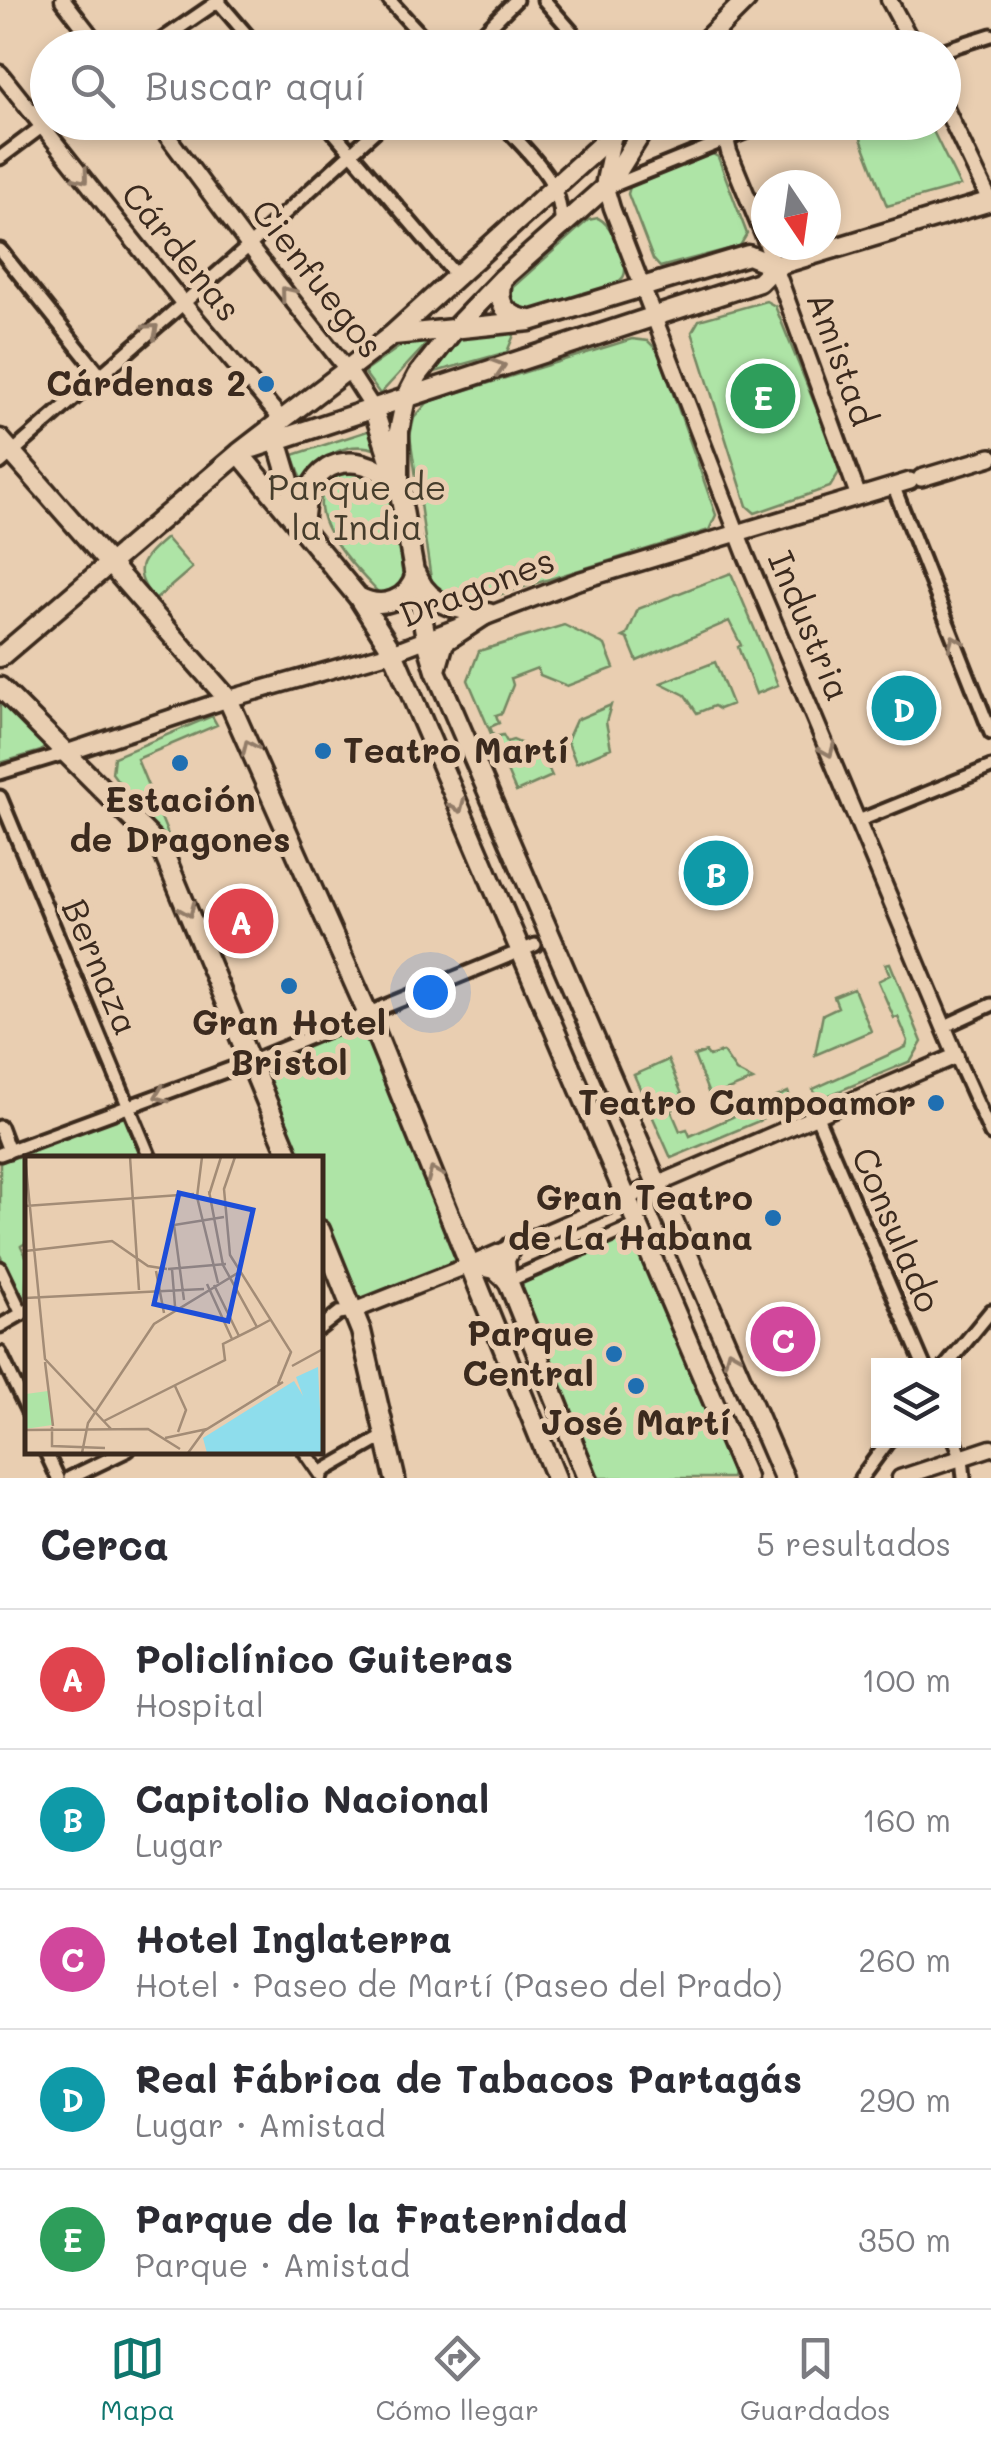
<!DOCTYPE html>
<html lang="es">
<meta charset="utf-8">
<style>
body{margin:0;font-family:Mali,sans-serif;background:#f7f7f7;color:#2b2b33}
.controls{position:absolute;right:30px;bottom:30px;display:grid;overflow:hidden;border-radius:0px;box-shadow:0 5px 15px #0003}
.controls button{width:90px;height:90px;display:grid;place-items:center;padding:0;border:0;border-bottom:2px solid #e1e1e2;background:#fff;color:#2b2b33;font:50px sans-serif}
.compass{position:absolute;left:751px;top:170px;width:90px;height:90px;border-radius:50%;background:#fff;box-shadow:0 5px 15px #0003;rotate:167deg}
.you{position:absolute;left:430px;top:992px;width:35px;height:35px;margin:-25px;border:8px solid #fff;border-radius:50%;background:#1a73e8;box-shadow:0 0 0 15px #1a73e833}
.badge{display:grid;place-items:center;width:65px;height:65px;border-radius:50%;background:#0f766e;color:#fff;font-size:32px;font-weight:700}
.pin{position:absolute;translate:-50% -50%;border:5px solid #fff;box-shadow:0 2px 10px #0006}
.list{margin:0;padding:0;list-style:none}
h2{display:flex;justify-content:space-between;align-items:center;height:130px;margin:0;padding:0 40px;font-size:42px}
h2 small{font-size:32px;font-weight:400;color:#7c7c81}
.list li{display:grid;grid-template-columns:65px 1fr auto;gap:30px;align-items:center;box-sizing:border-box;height:140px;padding:0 40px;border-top:2px solid #e1e1e2}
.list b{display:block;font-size:38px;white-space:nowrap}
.list p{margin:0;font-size:32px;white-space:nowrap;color:#7c7c81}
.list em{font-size:32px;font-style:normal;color:#7c7c81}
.icon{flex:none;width:55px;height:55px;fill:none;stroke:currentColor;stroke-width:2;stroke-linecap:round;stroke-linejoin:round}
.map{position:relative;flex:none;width:991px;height:1478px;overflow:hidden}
.search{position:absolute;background:#fff;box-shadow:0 5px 15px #0003;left:30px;right:30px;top:30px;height:110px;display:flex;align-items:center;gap:25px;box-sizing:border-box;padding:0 35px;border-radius:55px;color:#7c7c81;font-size:38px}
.sheet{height:830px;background:#fff}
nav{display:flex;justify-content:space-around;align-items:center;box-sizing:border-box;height:140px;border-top:2px solid #e1e1e2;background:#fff;font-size:28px;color:#7c7c81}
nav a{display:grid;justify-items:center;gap:5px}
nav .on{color:#0f766e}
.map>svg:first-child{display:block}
.green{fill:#aee4a6;stroke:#748762;stroke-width:2.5}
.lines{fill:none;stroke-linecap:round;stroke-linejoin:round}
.minor-casing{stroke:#3b2a1e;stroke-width:19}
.tertiary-casing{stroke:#3b2a1e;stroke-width:21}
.secondary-casing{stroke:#3b2a1e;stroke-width:22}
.primary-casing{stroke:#3b2a1e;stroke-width:25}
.minor{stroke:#e9ceb1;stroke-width:11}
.tertiary{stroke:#e9ceb1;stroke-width:14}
.secondary{stroke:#e9ceb1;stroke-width:15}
.primary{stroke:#e9ceb1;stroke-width:18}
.oneway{stroke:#927c68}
.poi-dot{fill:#1f6fb2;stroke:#e9ceb1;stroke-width:4}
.labels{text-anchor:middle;stroke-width:10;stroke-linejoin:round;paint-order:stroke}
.street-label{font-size:35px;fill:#3b2a1e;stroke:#e9ceb1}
.poi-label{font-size:35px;font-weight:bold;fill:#3b2a1e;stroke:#e9ceb1;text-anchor:end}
.park-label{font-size:35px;fill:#463d2c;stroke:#e9ceb1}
.inset-road{fill:none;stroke:#a38c76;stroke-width:2.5}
.view{fill:#1d4ed8;fill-opacity:0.15;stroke:#1d4ed8;stroke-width:5}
.inset-edge{fill:none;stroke:#3b2a1e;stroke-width:5}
</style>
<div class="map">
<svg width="991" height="1478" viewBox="0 0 991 1478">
<rect width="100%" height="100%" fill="#e9ceb1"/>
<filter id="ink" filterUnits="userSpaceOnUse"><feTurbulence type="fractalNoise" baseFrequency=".01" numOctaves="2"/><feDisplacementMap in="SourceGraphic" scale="20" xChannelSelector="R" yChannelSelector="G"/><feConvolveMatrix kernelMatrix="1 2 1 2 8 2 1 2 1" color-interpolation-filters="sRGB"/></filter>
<g filter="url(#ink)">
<path class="green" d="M 855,123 L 929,123 L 960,186 L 887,206 Z
M 709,152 L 718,157 L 747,234 L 740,246 L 660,267 L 653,259 L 628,194 L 630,187 Z
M 598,218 C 611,224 626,255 625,270 C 625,278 621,279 616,284 L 530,312 L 520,312 L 510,302 L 513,287 L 588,220 Z
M 766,301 L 775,306 L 841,469 L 830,487 L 755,513 L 747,506 L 692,332 L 699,320 Z
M 516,330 L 507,352 L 435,372 C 460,323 469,339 516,330 Z
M 412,338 L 430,340 L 380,394 L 364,372 Z
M 632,339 L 648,341 L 658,351 L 716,515 L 709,530 L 472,603 L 453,601 L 432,586 L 410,436 L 414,418 L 428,402 Z
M 377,428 L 380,451 C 348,438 319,456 304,485 L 293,455 Z
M 347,471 L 377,474 L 392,491 L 403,578 L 398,592 L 383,595 L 378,592 C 351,563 284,499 347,471 Z
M 166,538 L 192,568 L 155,600 C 130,571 140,560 166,538 Z
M 731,573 L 778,685 L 756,694 L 738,647 L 741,645 L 729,621 L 637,661 L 628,639 L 623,637 L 627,635 L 638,609 Z
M 564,625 L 605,645 L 614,668 L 567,686 L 540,675 L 537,668 L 511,678 L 513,685 L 502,713 L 496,715 L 499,723 L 490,727 L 494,737 L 503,735 L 507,742 L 513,740 L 541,752 L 552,776 L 516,792 L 468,680 L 479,651 Z
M 715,662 L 732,704 L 719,709 L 714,706 L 697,713 L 685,695 L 661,683 Z
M 0,698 L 45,746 L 41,751 L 0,763 Z
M 611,705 L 606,722 L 611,748 L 576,763 L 567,740 L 576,720 Z
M 212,716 L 217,725 L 137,759 L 171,842 L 164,844 L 112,773 L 114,757 Z
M 890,963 L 922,1042 L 911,1061 L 818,1100 L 813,1089 L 906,1047 L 908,1041 L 898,1017 L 894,1018 L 878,981 L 890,975 L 885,964 Z
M 854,989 L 871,1031 L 815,1055 L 823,1014 L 838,1007 L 834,997 Z
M 365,1022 L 464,1258 L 355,1301 L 320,1216 L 320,1158 L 296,1158 L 258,1064 Z
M 706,1052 L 709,1056 L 723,1052 L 736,1071 L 753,1080 L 710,1097 L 694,1056 Z
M 668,1060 L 682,1094 L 679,1107 L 671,1110 L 680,1131 L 687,1129 L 690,1136 L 788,1092 L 794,1106 L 671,1158 L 634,1075 Z
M 125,1113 L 145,1158 L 28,1158 L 27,1242 L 21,1246 L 27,1258 L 25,1306 L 0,1255 L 0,1162 Z
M 620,1239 L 633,1240 L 732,1473 L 731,1478 L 599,1478 L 516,1289 L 524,1278 Z"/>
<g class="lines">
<defs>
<path id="minor" d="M 217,0 L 258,48
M 389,0 L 433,48
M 544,0 L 586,48
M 150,48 L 220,0
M 468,48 L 516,0
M 944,50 L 991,35
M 325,122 L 458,278
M 501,122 C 530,156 564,180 561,227
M 0,158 L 48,122
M 607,188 L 770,122
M 0,250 L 100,375
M 0,463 L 249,246 L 385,122
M 893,485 L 991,733
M 0,773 L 66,753
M 0,797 L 150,1158
M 858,821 L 991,767
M 943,1027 L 991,1005
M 956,1056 L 991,1134
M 817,1117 L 924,1366
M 0,1127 L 9,1151
M 0,1154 L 252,1061 L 535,945
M 0,1268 L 22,1314
M 508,1281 L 636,1225
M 0,1326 L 28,1310
M 320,1328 L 339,1313 L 353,1311
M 0,1353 L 28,1412
M 946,1366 L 991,1311
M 954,1438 L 962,1458 L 964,1478
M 45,1450 L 58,1478
M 304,1450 L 322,1476
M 320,1473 L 385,1436
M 70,1478 L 128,1450
M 861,1478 L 889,1440"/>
<path id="tertiary" d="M 63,0 L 100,48
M 889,0 L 915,48
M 0,73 L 183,303 L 282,420
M 944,105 L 991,203
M 157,122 L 249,246 L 353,377 L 373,408
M 722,122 L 729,152 L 766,242
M 767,245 L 858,495
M 353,1311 L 472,1264 L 956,1056 L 745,553 L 612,208 L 604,181 L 614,134
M 900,1478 L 991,1448"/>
<path id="secondary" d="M 921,478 L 991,457
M 66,753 L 228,699 L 393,652 L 578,581 L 910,481"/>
<path id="primary" d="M 698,48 L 746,0
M 648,122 L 611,182 L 502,279 L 455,328 L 418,375 L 406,398 L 399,431 L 399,488 L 426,638 L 436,671 L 784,1478
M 502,279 C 496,303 505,317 530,320
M 394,335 L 530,321 L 748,255 L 775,266
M 373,408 L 393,469
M 0,439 L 228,699 L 368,1014 L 556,1478
M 277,440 L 301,521
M 253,448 L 759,282 L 775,266 L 991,201
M 239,453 L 358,597 L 393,652 L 746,1478
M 303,530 C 304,517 304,503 309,491 C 327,449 375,458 399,488
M 418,578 C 431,607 460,610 488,613
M 358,597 C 383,610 408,601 416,574
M 0,657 L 239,453 L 392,335 L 626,122
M 436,670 L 444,642 L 488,613
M 0,687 L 162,849 L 290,1158
M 320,1230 L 361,1331 L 395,1478
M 472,1264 L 495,1269 L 508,1281 L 587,1478
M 507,1281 L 505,1260 L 511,1247"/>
</defs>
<use href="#minor" class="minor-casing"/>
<use href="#tertiary" class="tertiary-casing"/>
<use href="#secondary" class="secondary-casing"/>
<use href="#primary" class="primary-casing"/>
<use href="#minor" class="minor"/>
<use href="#tertiary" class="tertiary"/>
<use href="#secondary" class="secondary"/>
<use href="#primary" class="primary"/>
</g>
<defs><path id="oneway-chevron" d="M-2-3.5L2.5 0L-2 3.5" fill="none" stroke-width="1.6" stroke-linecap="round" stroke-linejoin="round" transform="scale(2.5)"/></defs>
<g class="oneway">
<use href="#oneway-chevron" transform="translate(82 177) rotate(51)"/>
<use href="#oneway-chevron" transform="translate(287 293) rotate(-129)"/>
<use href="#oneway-chevron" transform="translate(152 330) rotate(-41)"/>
<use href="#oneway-chevron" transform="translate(499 367) rotate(-18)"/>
<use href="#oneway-chevron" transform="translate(955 642) rotate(-112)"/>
<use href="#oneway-chevron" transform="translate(249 747) rotate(-114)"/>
<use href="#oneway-chevron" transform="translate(828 750) rotate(67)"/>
<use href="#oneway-chevron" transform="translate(458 806) rotate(67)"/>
<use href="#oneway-chevron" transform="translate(188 910) rotate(67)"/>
<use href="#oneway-chevron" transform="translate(161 1095) rotate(159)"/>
<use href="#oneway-chevron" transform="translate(434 1174) rotate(-113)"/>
<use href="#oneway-chevron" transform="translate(731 1356) rotate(-113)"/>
</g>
</g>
<g class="poi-dot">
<circle cx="266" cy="384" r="10"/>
<circle cx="323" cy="751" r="10"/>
<circle cx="180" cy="763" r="10"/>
<circle cx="289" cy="986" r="10"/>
<circle cx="936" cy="1103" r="10"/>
<circle cx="773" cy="1218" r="10"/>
<circle cx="614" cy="1354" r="10"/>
<circle cx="636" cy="1386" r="10"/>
</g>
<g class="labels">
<g class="street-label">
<text transform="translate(181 252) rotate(51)" y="12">Cárdenas</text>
<text transform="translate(317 279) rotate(52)" y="12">Cienfuegos</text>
<text transform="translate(841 359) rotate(70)" y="12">Amistad</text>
<text transform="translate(477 588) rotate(-21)" y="12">Dragones</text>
<text transform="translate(809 626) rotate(67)" y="12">Industria</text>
<text transform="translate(100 967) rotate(67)" y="12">Bernaza</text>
<text transform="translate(896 1230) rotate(67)" y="12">Consulado</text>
</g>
<g class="poi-label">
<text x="246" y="396">Cárdenas 2</text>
<text x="343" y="763" text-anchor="start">Teatro Martí</text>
<text x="180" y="812" text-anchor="middle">Estación<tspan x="180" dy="40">de Dragones</tspan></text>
<text x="289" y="1035" text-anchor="middle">Gran Hotel<tspan x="289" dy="40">Bristol</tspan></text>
<text x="916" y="1115">Teatro Campoamor</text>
<text x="753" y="1210">Gran Teatro<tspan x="753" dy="40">de La Habana</tspan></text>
<text x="594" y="1346">Parque<tspan x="594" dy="40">Central</tspan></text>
<text x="636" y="1435" text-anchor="middle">José Martí</text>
</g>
<g class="park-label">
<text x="357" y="500">Parque de<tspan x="357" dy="40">la India</tspan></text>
</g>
</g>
<g transform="translate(25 1156)">
<rect width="298" height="298" fill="#e9ceb1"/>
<path d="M 23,235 L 27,269 L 0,273 L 1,238 Z" fill="#aee4a6"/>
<path d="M 293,211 L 297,297 L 182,297 L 178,282 L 269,225 L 278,240 L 271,221 Z" fill="#8eddec"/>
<path class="inset-road" d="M 0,1 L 20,203 L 87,274M 105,1 L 114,134M 177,1 L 172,41 L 193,127M 210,1 L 199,33 L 205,99 L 266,196 L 253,228M 184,35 L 198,109 L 232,171 L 245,164M 184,39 L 196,1M 0,50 L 169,38M 0,95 L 87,85 L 123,110 L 142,113M 143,113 L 201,108M 147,113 L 150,150M 131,115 L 139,157M 182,128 L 207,183M 189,129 L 214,180M 0,142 L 179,133M 159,144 L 149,69 L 199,61M 20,206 L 28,270M 267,210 L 298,193M 150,230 L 161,254 L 153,276M 79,265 L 200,204 L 198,188 L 232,171M 27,271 L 27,290 L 80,292M 0,274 L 123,273 L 155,293M 140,282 L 182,273M 57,297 L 63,267 L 129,168 L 216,115M 163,297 L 179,275 L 258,226"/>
<path class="view" d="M 154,37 L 228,54 L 203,165 L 129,148 Z"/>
<rect width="298" height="298" class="inset-edge"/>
</g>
</svg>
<div class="controls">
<button><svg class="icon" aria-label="layers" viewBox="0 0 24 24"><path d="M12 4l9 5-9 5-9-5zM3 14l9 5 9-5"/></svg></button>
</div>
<svg class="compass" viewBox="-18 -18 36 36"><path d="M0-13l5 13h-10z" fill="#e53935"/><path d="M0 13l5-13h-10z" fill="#7c7c81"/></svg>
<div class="you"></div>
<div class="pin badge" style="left:241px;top:921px;background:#e0444e">A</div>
<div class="pin badge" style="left:716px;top:873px;background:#0f9aa8">B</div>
<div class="pin badge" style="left:783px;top:1339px;background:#d1479c">C</div>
<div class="pin badge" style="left:904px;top:708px;background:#0f9aa8">D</div>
<div class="pin badge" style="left:763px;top:396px;background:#2e9e5b">E</div>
<div class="search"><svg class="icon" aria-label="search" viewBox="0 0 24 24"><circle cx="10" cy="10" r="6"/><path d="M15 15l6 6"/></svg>Buscar aquí</div>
</div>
<section class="sheet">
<h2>Cerca<small>5 resultados</small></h2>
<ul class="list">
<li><span class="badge" style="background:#e0444e">A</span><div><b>Policlínico Guiteras</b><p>Hospital</p></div><em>100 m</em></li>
<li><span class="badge" style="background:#0f9aa8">B</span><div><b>Capitolio Nacional</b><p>Lugar</p></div><em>160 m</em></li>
<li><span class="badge" style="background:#d1479c">C</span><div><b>Hotel Inglaterra</b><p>Hotel · Paseo de Martí (Paseo del Prado)</p></div><em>260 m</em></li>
<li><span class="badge" style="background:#0f9aa8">D</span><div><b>Real Fábrica de Tabacos Partagás</b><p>Lugar · Amistad</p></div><em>290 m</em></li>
<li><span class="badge" style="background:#2e9e5b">E</span><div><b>Parque de la Fraternidad</b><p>Parque · Amistad</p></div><em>350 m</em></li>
</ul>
</section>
<nav>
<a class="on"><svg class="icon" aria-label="map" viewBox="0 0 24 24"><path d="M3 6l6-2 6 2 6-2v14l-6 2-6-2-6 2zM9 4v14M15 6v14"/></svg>Mapa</a>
<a><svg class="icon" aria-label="directions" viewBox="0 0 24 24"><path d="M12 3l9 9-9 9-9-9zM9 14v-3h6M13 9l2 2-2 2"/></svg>Cómo llegar</a>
<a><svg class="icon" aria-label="saved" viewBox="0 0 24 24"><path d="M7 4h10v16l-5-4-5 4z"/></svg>Guardados</a>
</nav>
